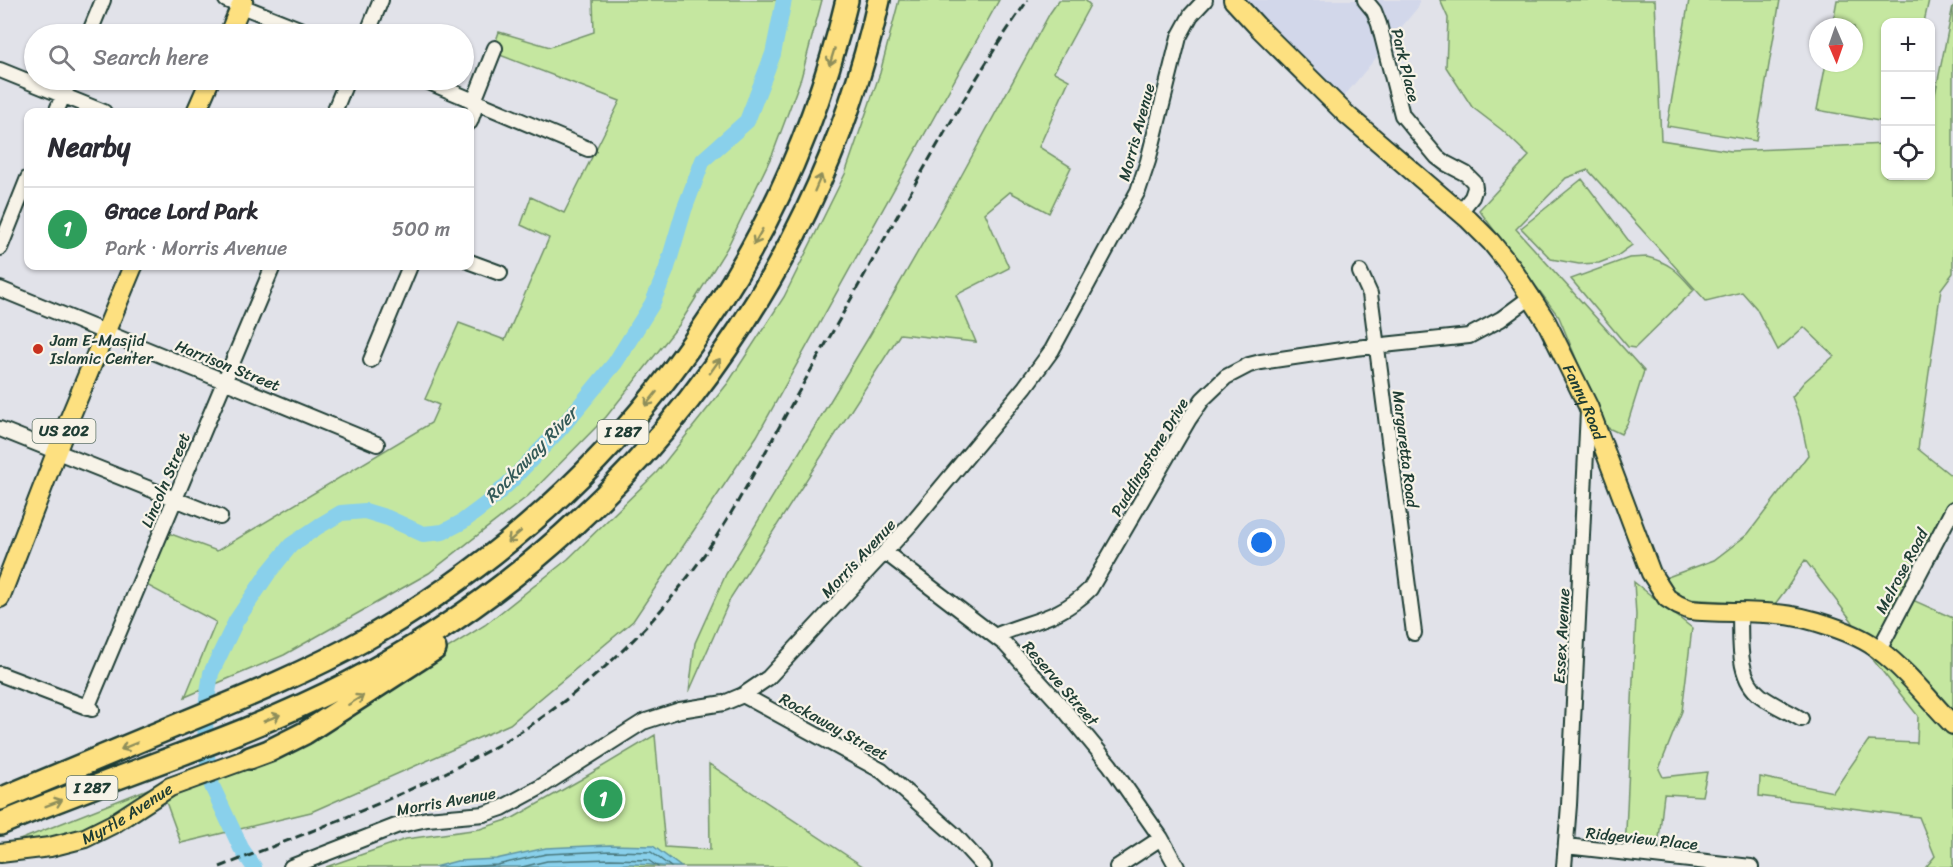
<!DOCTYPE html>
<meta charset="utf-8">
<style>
body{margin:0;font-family:Sriracha,sans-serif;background:#f2f2f3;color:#2b2b33}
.controls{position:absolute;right:18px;top:18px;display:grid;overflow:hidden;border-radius:12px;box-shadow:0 2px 4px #0004}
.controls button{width:54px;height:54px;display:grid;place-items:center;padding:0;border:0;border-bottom:2px solid #e1e1e2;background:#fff;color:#2b2b33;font:30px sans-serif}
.compass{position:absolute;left:1809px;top:18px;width:54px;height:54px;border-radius:50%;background:#fff;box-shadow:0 2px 4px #0004;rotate:178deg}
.you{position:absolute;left:1262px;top:543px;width:21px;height:21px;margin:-15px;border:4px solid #fff;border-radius:50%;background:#1a73e8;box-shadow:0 0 0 9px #1a73e833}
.badge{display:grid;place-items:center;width:39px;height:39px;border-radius:50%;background:#1a73e8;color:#fff;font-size:20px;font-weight:700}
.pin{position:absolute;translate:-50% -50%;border:3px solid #fff;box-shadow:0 2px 6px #0006}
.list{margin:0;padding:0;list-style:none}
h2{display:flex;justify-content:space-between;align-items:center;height:78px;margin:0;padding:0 24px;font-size:26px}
h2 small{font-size:20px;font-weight:400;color:#7c7c81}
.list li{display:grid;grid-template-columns:39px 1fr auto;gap:18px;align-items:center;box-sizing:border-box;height:84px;padding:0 24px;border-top:2px solid #e1e1e2}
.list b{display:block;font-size:22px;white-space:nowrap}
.list p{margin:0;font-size:20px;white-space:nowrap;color:#7c7c81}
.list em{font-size:20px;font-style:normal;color:#7c7c81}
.icon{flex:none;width:33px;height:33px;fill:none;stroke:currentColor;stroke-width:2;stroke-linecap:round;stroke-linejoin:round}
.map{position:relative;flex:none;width:1953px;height:867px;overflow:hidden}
.search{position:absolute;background:#fff;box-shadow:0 2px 4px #0004;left:24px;top:24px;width:450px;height:66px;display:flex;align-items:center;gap:15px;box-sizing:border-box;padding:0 21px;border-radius:33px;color:#7c7c81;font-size:22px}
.panel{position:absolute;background:#fff;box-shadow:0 2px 4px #0004;left:24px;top:108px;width:450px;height:162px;border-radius:12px}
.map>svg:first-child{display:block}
.built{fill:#d2d7ea}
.green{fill:#c5e7a0;stroke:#72926a;stroke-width:1.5}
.water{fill:#89d0eb;stroke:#5f95a2;stroke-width:1.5}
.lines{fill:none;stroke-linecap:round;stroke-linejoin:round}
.shore{stroke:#49787d;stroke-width:1.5}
.river{stroke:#89d0eb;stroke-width:16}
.minor-casing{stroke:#1f3d34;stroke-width:18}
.major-casing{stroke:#1f3d34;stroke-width:22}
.highway-casing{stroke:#1f3d34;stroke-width:26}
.minor{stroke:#f7f3e8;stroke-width:14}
.major{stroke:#fde080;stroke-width:18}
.highway{stroke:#fde080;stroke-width:21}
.rail{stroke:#1f3d34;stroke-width:3;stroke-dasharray:9 4.5;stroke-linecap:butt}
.oneway{stroke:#8e8e5a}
.poi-dot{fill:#c8321e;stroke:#f7f3e8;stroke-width:2}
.labels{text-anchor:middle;stroke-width:4.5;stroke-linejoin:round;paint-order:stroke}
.shield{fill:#f7f3e8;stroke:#60746a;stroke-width:1.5}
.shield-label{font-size:15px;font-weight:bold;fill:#1f3d34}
.street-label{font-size:16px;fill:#1f3d34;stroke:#f7f3e8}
.poi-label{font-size:16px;fill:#1f3d34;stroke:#f7f3e8;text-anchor:start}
.water-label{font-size:18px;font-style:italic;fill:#345a59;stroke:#f7f3e8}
</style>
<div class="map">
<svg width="1953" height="867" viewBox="0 0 1953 867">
<rect width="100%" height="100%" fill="#e1e2e9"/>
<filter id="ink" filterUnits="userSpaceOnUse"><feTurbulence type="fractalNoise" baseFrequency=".0167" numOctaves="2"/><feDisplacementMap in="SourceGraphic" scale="12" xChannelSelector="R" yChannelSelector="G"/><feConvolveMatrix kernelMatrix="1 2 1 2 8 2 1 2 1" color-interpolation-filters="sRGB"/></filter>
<g filter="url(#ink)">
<path class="built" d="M 1233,0 L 1419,0 L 1419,6 L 1336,106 Z"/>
<path class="green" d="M 593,0 L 822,0 L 801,78 L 773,153 L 727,248 L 679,325 L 606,417 L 528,496 L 429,573 L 284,655 L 185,697 L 216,622 L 139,581 L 160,530 L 217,551 L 431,423 L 439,405 L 425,399 L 459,323 L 505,340 L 549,238 L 521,225 L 531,197 L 564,213 L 620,101 L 492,52 L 499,32 L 550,47 L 594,32 Z
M 899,0 L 999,0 L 757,436 L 633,621 L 510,724 L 311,812 L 181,843 L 162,791 L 80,838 L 2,847 L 316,722 L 385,687 L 485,625 L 568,559 L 657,472 L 728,383 L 784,297 L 845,174 L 880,73 Z
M 1059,0 L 1085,0 L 1090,5 L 1054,72 L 1069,80 L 1039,147 L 1071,167 L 1049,213 L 1010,192 L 985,213 L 1009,268 L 956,295 L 976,342 L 900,334 L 731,597 L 689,692 L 695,643 L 726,574 L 870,335 L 959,180 L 1050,13 Z
M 1440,0 L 1655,0 L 1661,140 L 1731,151 L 1885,144 L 1886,176 L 1930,176 L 1931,114 L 1953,6 L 1953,273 L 1941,289 L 1918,449 L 1953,477 L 1953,507 L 1908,598 L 1953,618 L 1953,867 L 1926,867 L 1935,856 L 1919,817 L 1759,796 L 1760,777 L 1833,792 L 1868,741 L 1917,743 L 1918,716 L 1870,656 L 1852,621 L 1805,560 L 1787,588 L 1775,604 L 1684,599 L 1670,589 L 1665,578 L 1714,560 L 1748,534 L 1808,455 L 1800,417 L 1792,397 L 1804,382 L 1834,356 L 1804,327 L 1778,350 L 1756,308 L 1742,292 L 1706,301 L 1588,170 L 1566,178 L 1516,229 L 1644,371 L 1628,422 L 1621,434 L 1604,426 L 1559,317 L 1479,210 L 1529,156 L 1502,130 L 1472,107 L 1446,67 L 1448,18 Z
M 1689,0 L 1780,0 L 1756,141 L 1667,126 Z
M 1837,0 L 1929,0 L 1924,22 L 1886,22 L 1885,122 L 1817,110 L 1826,63 L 1854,63 L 1854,27 L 1832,27 Z
M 1582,179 L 1632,245 L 1617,256 L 1599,263 L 1579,264 L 1551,259 L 1521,228 Z
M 1647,257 C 1671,263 1678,272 1694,290 L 1635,348 L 1628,347 L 1571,279 L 1629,258 Z
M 1634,582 L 1692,628 L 1682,711 L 1659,769 L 1663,777 L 1707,772 L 1702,796 L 1664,794 L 1657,857 L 1625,852 L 1636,615 Z
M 655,735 L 665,847 L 710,850 L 709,764 L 864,867 L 326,867 L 406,839 L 480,829 L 513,818 L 580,780 Z"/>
<path class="water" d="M 610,845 L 653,846 L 681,867 C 656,867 632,860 608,867 L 434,867 L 457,861 L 496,859 L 546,848 Z"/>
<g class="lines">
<path class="shore" d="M 458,867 L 497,865 L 546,854 L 611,851 L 651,852 L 671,867
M 522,867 L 547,861 L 611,859 L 648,860 L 658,867"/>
<path class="river" d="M 254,867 L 241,848 L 212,786 L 206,750 L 205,713 L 211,673 L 236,621 L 269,572 L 291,545 L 319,526 L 341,513 L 365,511 L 388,518 L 423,534 L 443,532 L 462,522 L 486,504 L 510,482 L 562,427 L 615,363 L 652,304 L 666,271 L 684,210 L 703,160 L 747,121 L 773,54 L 784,0"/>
<defs>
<path id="minor" d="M 226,0 L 312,34
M 1365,0 L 1374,11 L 1379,24 L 1402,115 L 1437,157 L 1445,163 L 1466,174 L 1474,182 L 1475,188 L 1472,197 L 1460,212
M 89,34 L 103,0
M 367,34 L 381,0
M 0,70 L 104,112
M 424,80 L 588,149
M 474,101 L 495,48
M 56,112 L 70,80
M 334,112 L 347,80
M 470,122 L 477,102
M 0,248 L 28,178
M 470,262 L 500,273
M 1360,272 L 1370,294 L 1414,633
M 0,289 L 377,444
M 371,360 L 410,266
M 0,429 L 220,517
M 886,553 L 1005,644 L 1058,702 L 1110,765 L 1161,838 L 1177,867
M 1740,613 C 1741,639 1736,678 1761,696 C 1773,705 1788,711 1801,719
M 995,636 C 1031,620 1059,620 1090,589 L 1189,419 L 1203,399 L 1226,377 L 1249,365 L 1261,362 L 1355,348 L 1469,336 L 1501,319 L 1532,296
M 1879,650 L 1953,509
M 0,674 L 92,709
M 743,695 L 882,771 L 955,835 L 984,867
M 87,708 L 273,266
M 1566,846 L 1751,867
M 291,867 L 396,826 L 427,819 L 484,814 L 502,808 L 539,788 L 643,722 L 680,710 L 724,703 L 743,695 L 768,678 L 910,525 L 1025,387 L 1052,350 L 1138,191 L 1148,161 L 1179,37 L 1191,15 L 1205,0
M 1117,867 L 1161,838
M 1564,867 L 1569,805 L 1588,411"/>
<g id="major">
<path id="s1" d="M 1233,0 L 1257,26 L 1347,115 L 1468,219 L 1491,242 L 1511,267 L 1546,321 L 1588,406 L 1651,573 L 1667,598 L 1678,605 L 1690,610 C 1718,613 1748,611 1777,614 C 1805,616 1857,632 1879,650 C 1907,671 1929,700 1953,725"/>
<path d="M 229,34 L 243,0"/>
<path d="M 196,112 L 210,80"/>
<path d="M 0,598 L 66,427 L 133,266"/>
<path id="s2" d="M 0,853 L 50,847 L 85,838 L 113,824 L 170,787 L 250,758"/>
</g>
<path id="highway" d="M 250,758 L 269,751 L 305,733 L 435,649
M 0,799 C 62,773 125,747 187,721 C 248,696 309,671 366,639 C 608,502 783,271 847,0
M 0,824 C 115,775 237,740 348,683 C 613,547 815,292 879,0"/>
</defs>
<use href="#minor" class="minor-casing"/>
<use href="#major" class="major-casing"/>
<use href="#highway" class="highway-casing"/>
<use href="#minor" class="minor"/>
<use href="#major" class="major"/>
<use href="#highway" class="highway"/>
<path class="rail" d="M 220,867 C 299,836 377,807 453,769 C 484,753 515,737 544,716 C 607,671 664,614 708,549 C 740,502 766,450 794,400 C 835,328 875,256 915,184 C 951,122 986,58 1028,0"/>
</g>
<defs><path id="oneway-shaft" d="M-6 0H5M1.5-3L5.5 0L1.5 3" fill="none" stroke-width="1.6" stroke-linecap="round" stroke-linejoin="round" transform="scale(1.5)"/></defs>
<g class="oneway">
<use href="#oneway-shaft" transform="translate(832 57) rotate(107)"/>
<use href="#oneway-shaft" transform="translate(818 183) rotate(-67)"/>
<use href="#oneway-shaft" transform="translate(758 237) rotate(119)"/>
<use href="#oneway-shaft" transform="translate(715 366) rotate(-55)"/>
<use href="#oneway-shaft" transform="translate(651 399) rotate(129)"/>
<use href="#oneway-shaft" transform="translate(514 537) rotate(140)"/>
<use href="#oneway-shaft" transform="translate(356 700) rotate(-32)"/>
<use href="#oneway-shaft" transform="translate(272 718) rotate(-22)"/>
<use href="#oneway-shaft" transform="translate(129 746) rotate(157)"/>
<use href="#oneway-shaft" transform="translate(54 803) rotate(-21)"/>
</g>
</g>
<circle class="poi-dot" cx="38" cy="349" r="6"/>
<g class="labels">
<g class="shield">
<rect x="32.5" y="419" width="63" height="24" rx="4.5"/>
<rect x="597.5" y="420" width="51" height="24" rx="4.5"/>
<rect x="66.5" y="776" width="51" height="24" rx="4.5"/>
</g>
<g class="shield-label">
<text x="64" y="436">US 202</text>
<text x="623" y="437">I 287</text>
<text x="92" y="793">I 287</text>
</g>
<g class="street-label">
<text transform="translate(1406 65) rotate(76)" y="6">Park Place</text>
<text transform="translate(1136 132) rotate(-75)" y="6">Morris Avenue</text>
<text transform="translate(228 365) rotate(22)" y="6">Harrison Street</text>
<text dy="6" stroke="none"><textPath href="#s1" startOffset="540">Fanny Road</textPath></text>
<text transform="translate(1406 449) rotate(83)" y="6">Margaretta Road</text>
<text transform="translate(1149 457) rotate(-59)" y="6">Puddingstone Drive</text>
<text transform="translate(165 480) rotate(-67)" y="6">Lincoln Street</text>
<text transform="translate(858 558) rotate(-47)" y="6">Morris Avenue</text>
<text transform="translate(1901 571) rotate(-62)" y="6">Melrose Road</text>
<text transform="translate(1561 636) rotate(-87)" y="6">Essex Avenue</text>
<text transform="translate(1061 683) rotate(49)" y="6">Reserve Street</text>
<text transform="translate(834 726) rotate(29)" y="6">Rockaway Street</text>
<text transform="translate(446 801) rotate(-10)" y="6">Morris Avenue</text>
<text dy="6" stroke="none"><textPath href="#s2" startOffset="135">Myrtle Avenue</textPath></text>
<text transform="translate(1642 838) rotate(6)" y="6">Ridgeview Place</text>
</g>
<g class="poi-label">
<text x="50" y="346">Jam E-Masjid<tspan x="50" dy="18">Islamic Center</tspan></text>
</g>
<g class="water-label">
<text transform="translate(531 455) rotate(-46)" y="6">Rockaway River</text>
</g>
</g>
</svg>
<div class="controls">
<button>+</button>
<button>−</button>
<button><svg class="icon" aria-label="locate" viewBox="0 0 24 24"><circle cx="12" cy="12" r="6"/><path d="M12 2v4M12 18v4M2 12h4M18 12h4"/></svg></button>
</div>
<svg class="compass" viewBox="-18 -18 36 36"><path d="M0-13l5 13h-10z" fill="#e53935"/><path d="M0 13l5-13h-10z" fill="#7c7c81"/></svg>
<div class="you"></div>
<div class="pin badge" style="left:603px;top:799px;background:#2e9e5b">1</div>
<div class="search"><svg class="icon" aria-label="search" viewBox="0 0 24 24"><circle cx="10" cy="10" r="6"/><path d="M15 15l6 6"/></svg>Search here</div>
<section class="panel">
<h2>Nearby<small></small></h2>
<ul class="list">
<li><span class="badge" style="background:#2e9e5b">1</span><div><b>Grace Lord Park</b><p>Park · Morris Avenue</p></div><em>500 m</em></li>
</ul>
</section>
</div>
